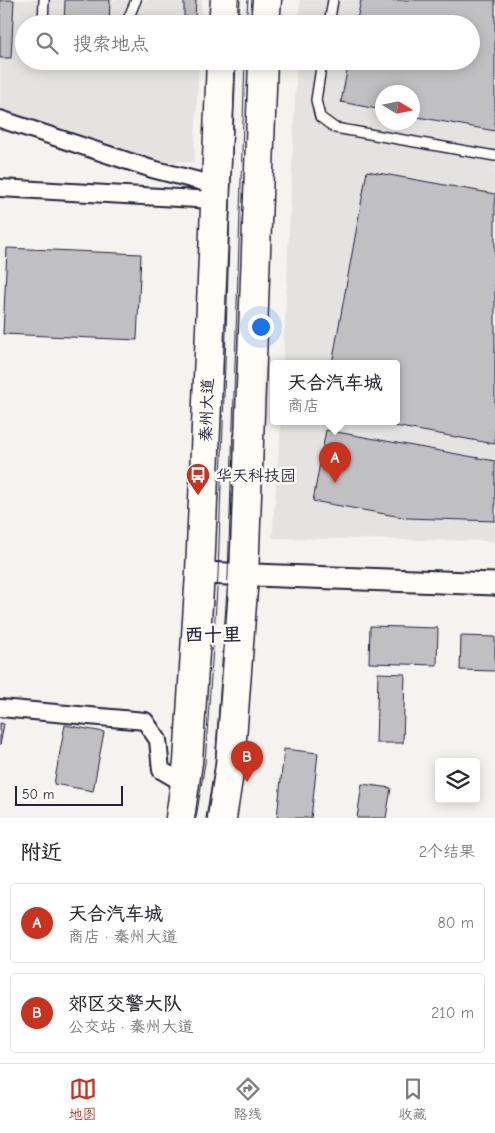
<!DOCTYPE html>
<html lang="zh">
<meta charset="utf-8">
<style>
body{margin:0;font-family:"Comic Neue","LXGW WenKai TC",sans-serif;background:#f7f7f7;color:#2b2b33}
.controls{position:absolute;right:15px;bottom:15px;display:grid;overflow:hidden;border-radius:5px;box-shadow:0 2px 12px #0003}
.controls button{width:45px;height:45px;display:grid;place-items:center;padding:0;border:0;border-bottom:1px solid #e1e1e2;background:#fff;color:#2b2b33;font:25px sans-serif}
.compass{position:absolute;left:375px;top:85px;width:45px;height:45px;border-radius:50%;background:#fff;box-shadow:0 2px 12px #0003;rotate:100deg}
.scale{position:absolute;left:15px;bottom:12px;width:108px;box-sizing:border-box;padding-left:5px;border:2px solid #22223b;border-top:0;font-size:14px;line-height:18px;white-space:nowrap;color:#22223b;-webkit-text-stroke:4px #fdfcf7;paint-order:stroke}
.you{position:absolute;left:260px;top:326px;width:18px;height:18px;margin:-12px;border:4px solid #fff;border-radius:50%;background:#1a73e8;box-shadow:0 0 0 8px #1a73e833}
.badge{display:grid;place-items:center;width:32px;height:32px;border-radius:50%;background:#c8321e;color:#fff;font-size:16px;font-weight:700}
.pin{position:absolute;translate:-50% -41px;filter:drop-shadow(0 1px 2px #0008)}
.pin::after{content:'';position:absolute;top:26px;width:18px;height:15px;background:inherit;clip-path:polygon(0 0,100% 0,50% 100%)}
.popup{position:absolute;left:270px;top:360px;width:130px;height:65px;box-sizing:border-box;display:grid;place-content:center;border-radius:5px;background:#fff;filter:drop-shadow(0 1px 4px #0005);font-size:16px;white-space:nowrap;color:#7c7c81}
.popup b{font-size:19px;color:#2b2b33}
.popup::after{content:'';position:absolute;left:50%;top:100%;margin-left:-10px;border:10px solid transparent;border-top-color:#fff}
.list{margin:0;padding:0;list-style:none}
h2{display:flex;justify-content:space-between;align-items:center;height:65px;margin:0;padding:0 20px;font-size:21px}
h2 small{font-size:16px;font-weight:400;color:#7c7c81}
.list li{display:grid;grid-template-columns:32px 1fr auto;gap:15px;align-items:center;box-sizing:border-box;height:80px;margin:0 10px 10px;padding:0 10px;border:1px solid #e1e1e2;border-radius:5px}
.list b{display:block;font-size:19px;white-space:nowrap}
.list p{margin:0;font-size:16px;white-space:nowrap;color:#7c7c81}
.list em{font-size:16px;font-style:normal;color:#7c7c81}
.icon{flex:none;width:28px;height:28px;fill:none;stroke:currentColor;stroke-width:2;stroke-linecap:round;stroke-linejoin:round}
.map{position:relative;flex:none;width:495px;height:818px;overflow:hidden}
.search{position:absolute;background:#fff;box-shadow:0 2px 12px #0003;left:15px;right:15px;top:15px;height:55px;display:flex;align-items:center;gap:12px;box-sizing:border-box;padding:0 18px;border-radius:28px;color:#7c7c81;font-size:19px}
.sheet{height:245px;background:#fff}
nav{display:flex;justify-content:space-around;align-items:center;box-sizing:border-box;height:70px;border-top:1px solid #e1e1e2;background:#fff;font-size:14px;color:#7c7c81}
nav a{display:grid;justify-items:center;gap:2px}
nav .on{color:#c8321e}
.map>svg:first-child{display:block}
.built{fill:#e4e3e2;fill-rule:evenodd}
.building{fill:#c0bfc2;stroke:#22223b}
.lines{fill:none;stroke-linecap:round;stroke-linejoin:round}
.service-casing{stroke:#22223b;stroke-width:12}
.minor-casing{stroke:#22223b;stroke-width:20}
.tertiary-casing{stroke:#22223b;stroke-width:25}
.trunk-casing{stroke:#22223b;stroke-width:31}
.service{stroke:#fdfcf7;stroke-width:9}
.minor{stroke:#fdfcf7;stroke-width:16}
.tertiary{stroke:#fdfcf7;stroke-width:21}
.trunk{stroke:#fdfcf7;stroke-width:28}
.tram{stroke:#22223b;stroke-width:1}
.labels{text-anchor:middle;stroke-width:5;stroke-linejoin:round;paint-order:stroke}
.street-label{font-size:16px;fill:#22223b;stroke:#fdfcf7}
.poi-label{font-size:16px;fill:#22223b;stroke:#fdfcf7;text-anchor:start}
.quarter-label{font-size:19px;font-weight:bold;fill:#22223b;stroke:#fdfcf7}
</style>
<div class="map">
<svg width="495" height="818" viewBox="0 0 495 818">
<rect width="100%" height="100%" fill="#f4f3ef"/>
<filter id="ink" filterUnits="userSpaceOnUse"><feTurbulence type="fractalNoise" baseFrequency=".02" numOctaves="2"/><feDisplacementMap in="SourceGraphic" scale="10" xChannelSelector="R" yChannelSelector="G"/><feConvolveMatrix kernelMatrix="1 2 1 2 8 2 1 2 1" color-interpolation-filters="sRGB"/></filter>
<g filter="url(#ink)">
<path class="built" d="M 0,0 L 202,0 L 201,24 L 24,24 L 24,61 L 199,61 L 194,162 L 127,161 L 0,114 Z
M 300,0 L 495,0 L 495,541 L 272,538 L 281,422 L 396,422 L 396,364 L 283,364 L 297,61 L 471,61 L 471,24 L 299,24 ZM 382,92 L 412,92 L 412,122 L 382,122 Z"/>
<path class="building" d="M 0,0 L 14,0 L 11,58 L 0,58 Z
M 65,0 L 110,0 L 109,24 L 64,24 Z
M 184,0 L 196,0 L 195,17 L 184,17 Z
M 361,0 L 495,0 L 495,131 L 412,116 L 412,92 L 382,92 L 382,110 L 341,102 L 349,61 L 471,61 L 471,24 L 356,24 Z
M 367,171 L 495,194 L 495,444 L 372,422 L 396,422 L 396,364 L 332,364 Z
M 7,248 L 141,254 L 137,340 L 3,334 Z
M 326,430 L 495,461 L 495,521 L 407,518 L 313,501 Z
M 370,626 L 438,628 L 437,665 L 369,663 Z
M 461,636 L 495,637 L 495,671 L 460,670 Z
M 378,673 L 405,674 L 403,743 L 376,743 Z
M 0,723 L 4,724 L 0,745 Z
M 65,725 L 104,732 L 93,791 L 54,784 Z
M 284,749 L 318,753 L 311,818 L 277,818 Z
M 362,784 L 391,788 L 386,818 L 357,818 Z"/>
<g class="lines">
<defs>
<path id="service" d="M 43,24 L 44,0
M 126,24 L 136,0
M 329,24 L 333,0
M 322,61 L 316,100 L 320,117 L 335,128 L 495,156"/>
<path id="minor" d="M 0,119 L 152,169 L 203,182 L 215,182
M 0,188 L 214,200
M 0,708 L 145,721 L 158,740 L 161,770 L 185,784"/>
<path id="tertiary" d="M 200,573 L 495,584"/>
<path id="trunk" d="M 223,24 L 225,0
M 265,24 L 267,0
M 180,818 L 188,762 L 200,573 L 221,61
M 222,818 L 230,766 L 244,576 L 263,61"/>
</defs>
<use href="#service" class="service-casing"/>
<use href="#minor" class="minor-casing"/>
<use href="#tertiary" class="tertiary-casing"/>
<use href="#trunk" class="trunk-casing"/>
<use href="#service" class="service"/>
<use href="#minor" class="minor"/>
<use href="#tertiary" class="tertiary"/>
<use href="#trunk" class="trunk"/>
<path class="tram" d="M 237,24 L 238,0
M 246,24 L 248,0
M 196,818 L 205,763 L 218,575 L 235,61
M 206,818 L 215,764 L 228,576 L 245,61"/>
</g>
</g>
<defs>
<symbol id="bus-pin" viewBox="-11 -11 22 30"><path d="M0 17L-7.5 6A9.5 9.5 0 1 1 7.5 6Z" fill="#c8321e" stroke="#fdfcf7"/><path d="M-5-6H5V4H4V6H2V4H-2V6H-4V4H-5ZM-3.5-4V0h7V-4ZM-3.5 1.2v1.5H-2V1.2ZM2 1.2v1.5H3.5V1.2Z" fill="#fff"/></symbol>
</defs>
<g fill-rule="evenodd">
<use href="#bus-pin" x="184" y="461" width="28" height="38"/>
</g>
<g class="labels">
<g class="street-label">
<text transform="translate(206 410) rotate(-88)" y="6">秦州大道</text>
</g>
<g class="poi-label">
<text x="216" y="481">华天科技园</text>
</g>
<g class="quarter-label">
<text x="213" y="641">西十里</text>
</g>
</g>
</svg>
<div class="controls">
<button><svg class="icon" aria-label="layers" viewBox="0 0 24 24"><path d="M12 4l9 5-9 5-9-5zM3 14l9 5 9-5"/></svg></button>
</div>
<svg class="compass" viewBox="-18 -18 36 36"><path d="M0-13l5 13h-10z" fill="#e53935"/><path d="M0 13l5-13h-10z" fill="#7c7c81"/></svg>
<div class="scale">50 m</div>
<div class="you"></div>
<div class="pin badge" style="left:335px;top:483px">A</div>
<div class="popup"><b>天合汽车城</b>商店</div>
<div class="pin badge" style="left:247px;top:782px">B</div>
<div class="search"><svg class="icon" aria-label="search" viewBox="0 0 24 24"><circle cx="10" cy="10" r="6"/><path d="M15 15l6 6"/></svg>搜索地点</div>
</div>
<section class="sheet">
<h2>附近<small>2个结果</small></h2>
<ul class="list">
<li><span class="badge">A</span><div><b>天合汽车城</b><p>商店 · 秦州大道</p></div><em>80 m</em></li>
<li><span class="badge">B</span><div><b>郊区交警大队</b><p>公交站 · 秦州大道</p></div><em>210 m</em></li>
</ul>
</section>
<nav>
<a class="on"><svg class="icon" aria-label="map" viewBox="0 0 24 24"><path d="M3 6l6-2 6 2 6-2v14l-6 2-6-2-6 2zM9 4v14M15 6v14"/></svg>地图</a>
<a><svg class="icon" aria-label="directions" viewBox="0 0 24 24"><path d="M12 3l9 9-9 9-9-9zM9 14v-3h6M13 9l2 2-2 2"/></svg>路线</a>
<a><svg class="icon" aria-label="saved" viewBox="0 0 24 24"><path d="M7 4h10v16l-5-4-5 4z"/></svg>收藏</a>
</nav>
